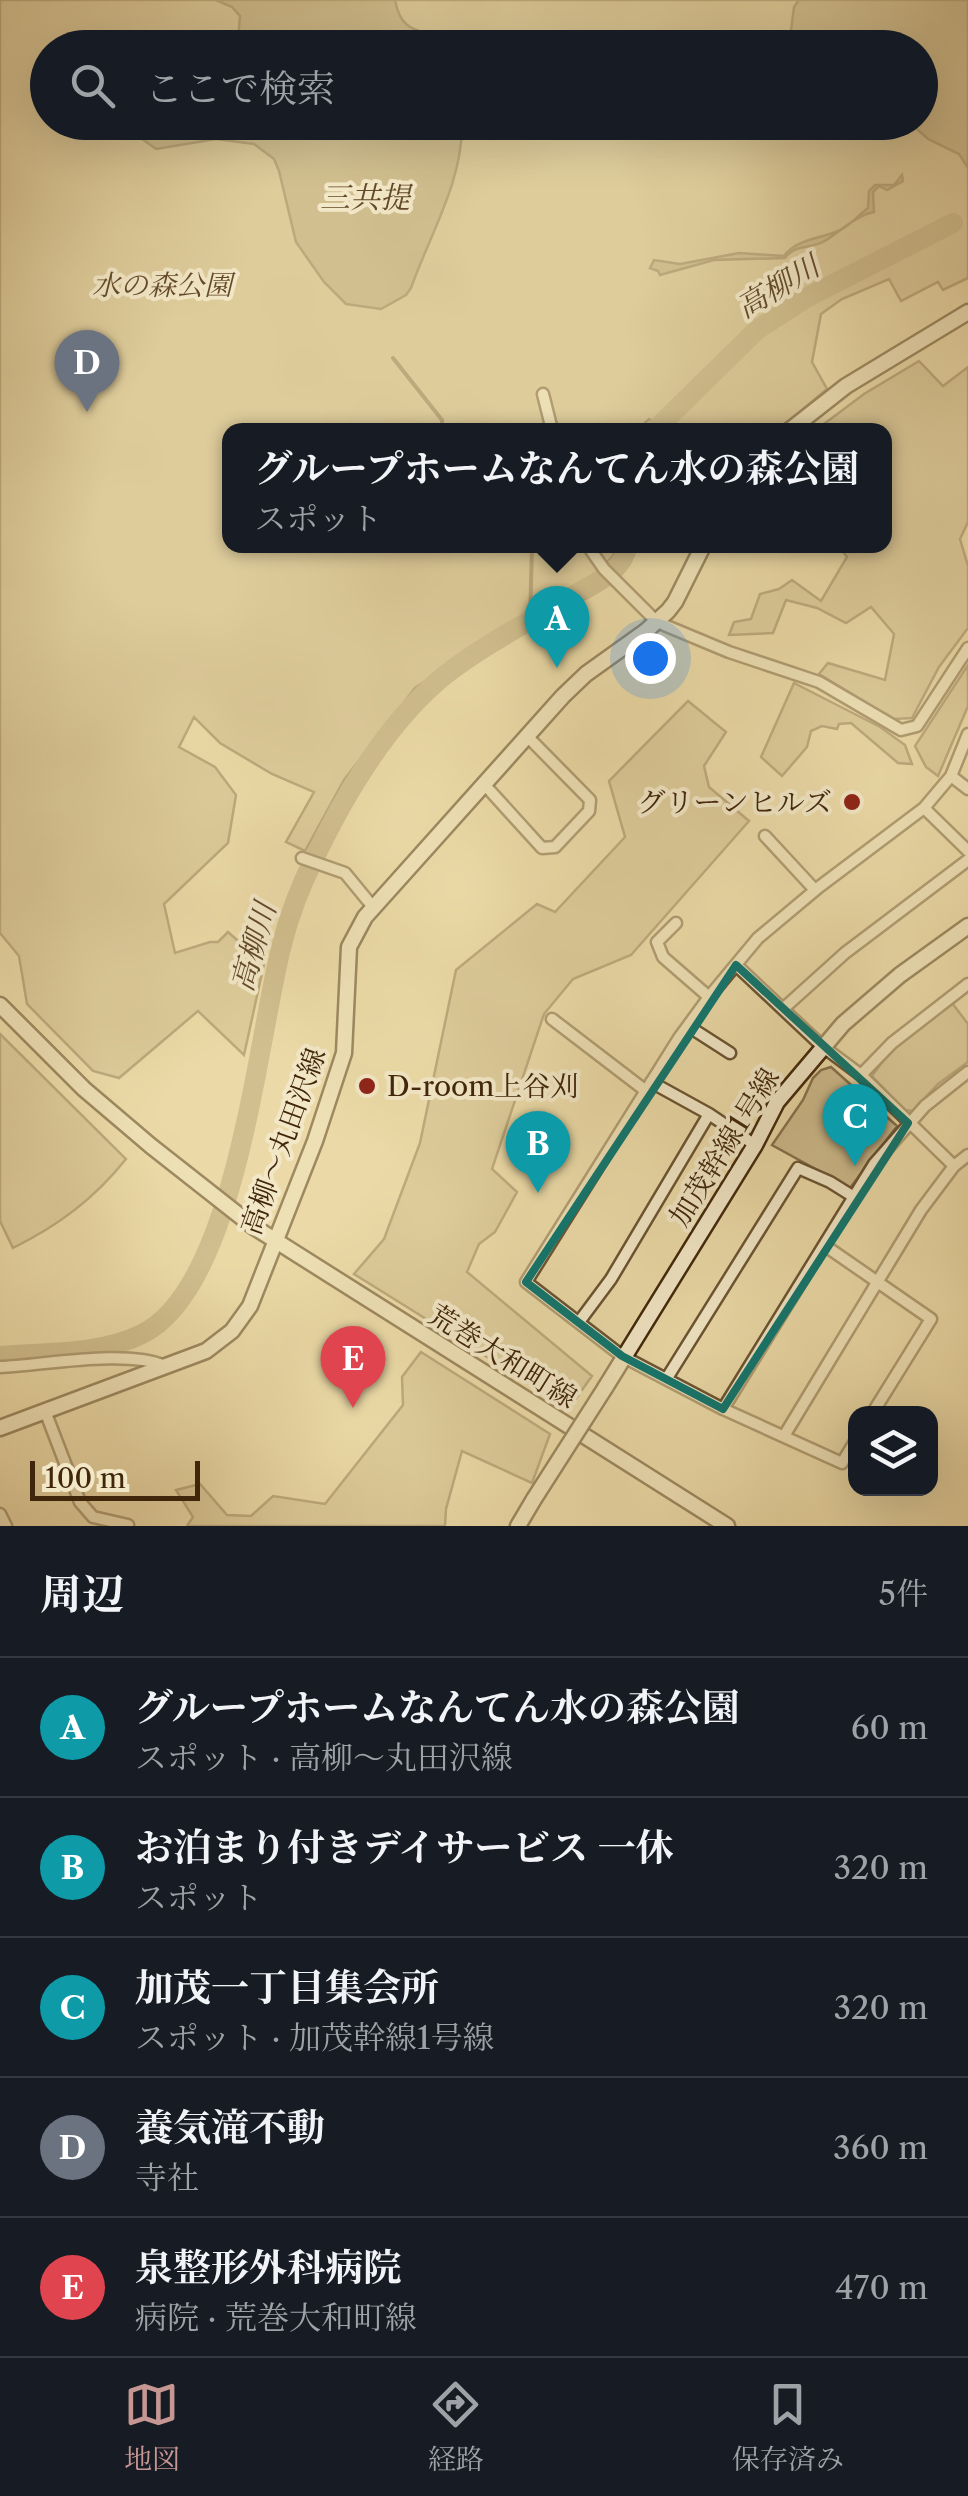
<!DOCTYPE html>
<html lang="ja">
<meta charset="utf-8">
<style>
body{margin:0;font-family:"Libre Caslon Text","Noto Serif JP",serif;background:#20242c;color:#f1f3f6}
.controls{position:absolute;right:30px;bottom:30px;display:grid;overflow:hidden;border-radius:20px;box-shadow:0 10px 40px #0002}
.controls button{width:90px;height:90px;display:grid;place-items:center;padding:0;border:0;border-bottom:2px solid #363941;background:#171b24;color:#f1f3f6;font:50px sans-serif}
.scale{position:absolute;left:30px;bottom:25px;width:170px;box-sizing:border-box;padding-left:10px;border:5px solid #40260a;border-top:0;font-size:28px;line-height:35px;white-space:nowrap;color:#40260a;-webkit-text-stroke:8px #f2e7c6;paint-order:stroke}
.you{position:absolute;left:650px;top:658px;width:35px;height:35px;margin:-25px;border:8px solid #fff;border-radius:50%;background:#1a73e8;box-shadow:0 0 0 15px #1a73e833}
.badge{display:grid;place-items:center;width:65px;height:65px;border-radius:50%;background:#c59692;color:#fff;font-size:32px;font-weight:700}
.pin{position:absolute;translate:-50% -82px;filter:drop-shadow(0 2px 5px #0008)}
.pin::after{content:'';position:absolute;top:52px;width:35px;height:30px;background:inherit;clip-path:polygon(0 0,100% 0,50% 100%)}
.popup{position:absolute;left:222px;top:423px;width:670px;height:130px;box-sizing:border-box;display:grid;place-content:center;border-radius:20px;background:#171b24;filter:drop-shadow(0 2px 8px #0005);font-size:32px;white-space:nowrap;color:#9ea1a6}
.popup b{font-size:38px;color:#f1f3f6}
.popup::after{content:'';position:absolute;left:50%;top:100%;margin-left:-20px;border:20px solid transparent;border-top-color:#171b24}
.list{margin:0;padding:0;list-style:none}
h2{display:flex;justify-content:space-between;align-items:center;height:130px;margin:0;padding:0 40px;font-size:42px}
h2 small{font-size:32px;font-weight:400;color:#9ea1a6}
.list li{display:grid;grid-template-columns:65px 1fr auto;gap:30px;align-items:center;box-sizing:border-box;height:140px;padding:0 40px;border-top:2px solid #363941}
.list b{display:block;font-size:38px;white-space:nowrap}
.list p{margin:0;font-size:32px;white-space:nowrap;color:#9ea1a6}
.list em{font-size:32px;font-style:normal;color:#9ea1a6}
.icon{flex:none;width:55px;height:55px;fill:none;stroke:currentColor;stroke-width:2;stroke-linecap:round;stroke-linejoin:round}
.map{position:relative;flex:none;width:968px;height:1526px;overflow:hidden}
.search{position:absolute;background:#171b24;box-shadow:0 10px 40px #0002;left:30px;right:30px;top:30px;height:110px;display:flex;align-items:center;gap:25px;box-sizing:border-box;padding:0 35px;border-radius:55px;color:#9ea1a6;font-size:38px}
.sheet{height:830px;background:#171b24}
nav{display:flex;justify-content:space-around;align-items:center;box-sizing:border-box;height:140px;border-top:2px solid #363941;background:#171b24;font-size:28px;color:#9ea1a6}
nav a{display:grid;justify-items:center;gap:5px}
nav .on{color:#c59692}
.map>svg:first-child{display:block}
.green{fill:#cebb8c;stroke:#87704b;stroke-width:2.5;fill-rule:evenodd}
.water{fill:#b19d72;stroke:#846d48;stroke-width:2.5}
.lines{fill:none;stroke-linecap:round;stroke-linejoin:round}
.stream{stroke:#846d48;stroke-width:4}
.river{stroke:#b19d72;stroke-width:20}
.street-casing{stroke:#6b5331;stroke-width:15}
.secondary-casing{stroke:#40260a;stroke-width:19}
.street{stroke:#f2e7c6;stroke-width:10}
.secondary{stroke:#f2e7c6;stroke-width:14}
.secondary-bridge-casing{stroke:#40260a;stroke-width:19;stroke-linecap:butt}
.secondary-bridge{stroke:#f2e7c6;stroke-width:14}
.marked{fill:none;stroke:#0f766e;stroke-width:8;stroke-linejoin:round}
.poi-dot{fill:#8f2418;stroke:#f2e7c6;stroke-width:4}
.labels{text-anchor:middle;stroke-width:8;stroke-linejoin:round;paint-order:stroke}
.park-label{font-size:28px;font-style:italic;fill:#644b2a;stroke:#f2e7c6}
.poi-label{font-size:28px;fill:#40260a;stroke:#f2e7c6;text-anchor:end}
.street-label{font-size:28px;fill:#40260a;stroke:#f2e7c6}
.water-label{font-size:30px;font-style:italic;fill:#624a29;stroke:#f2e7c6}
</style>
<div class="map">
<svg width="968" height="1526" viewBox="0 0 968 1526">
<rect width="100%" height="100%" fill="#ebdaa7"/>
<filter id="stains"><feTurbulence type="fractalNoise" baseFrequency=".002" numOctaves="4"/><feColorMatrix values="0 0 0 0 .2 0 0 0 0 .09 0 0 0 0 .02 0 0 0 .5 -.17"/></filter>
<radialGradient id="worn" r=".72"><stop offset=".6" stop-color="#630" stop-opacity="0"/><stop offset="1" stop-color="#630" stop-opacity=".3"/></radialGradient>
<path class="green" d="M 0,0 L 968,0 L 968,278 L 943,290 L 938,282 L 901,301 L 889,279 L 842,299 L 821,314 L 812,362 L 827,389 L 778,430 L 666,430 L 649,419 L 638,430 L 230,430 L 230,546 L 618,546 L 612,557 L 596,573 L 530,611 L 415,688 L 344,780 L 305,851 L 286,842 L 314,792 L 272,774 L 220,743 L 194,717 L 179,747 L 215,767 L 236,795 L 228,843 L 164,904 L 175,953 L 210,942 L 218,942 L 228,932 L 264,964 L 244,1055 L 198,1011 L 119,1078 L 93,1071 L 27,1004 L 19,956 L 0,933 ZM 48,48 L 920,48 L 920,122 L 48,122 Z
M 919,361 L 943,386 L 968,367 L 968,522 L 960,539 L 968,566 L 968,628 L 939,667 L 912,718 L 893,719 L 819,674 L 828,663 L 885,680 L 894,634 L 871,607 L 846,623 L 817,608 L 786,600 L 773,633 L 729,635 L 734,622 L 751,619 L 760,594 L 779,589 L 792,580 L 821,601 L 847,557 L 839,546 L 884,546 L 884,430 L 816,430 L 864,394 Z
M 968,665 L 968,706 L 938,776 L 926,767 L 915,746 Z
M 794,683 L 880,727 L 905,745 L 912,764 L 898,763 L 851,723 L 839,724 L 837,729 L 822,726 L 811,731 L 807,747 L 782,776 L 761,757 Z
M 688,701 L 726,732 L 704,766 L 709,787 L 749,821 L 631,955 L 573,979 L 544,1014 L 492,1169 L 517,1192 L 495,1232 L 479,1244 L 467,1272 L 592,1376 L 569,1408 L 354,1274 L 384,1239 L 420,1143 L 456,970 L 537,904 L 555,912 L 625,837 L 609,781 Z
M 952,1003 L 968,1024 L 968,1062 L 938,1084 L 913,1111 L 904,1110 L 872,1076 L 891,1050 Z
M 0,1034 L 126,1159 C 94,1199 59,1225 13,1248 L 0,1221 Z
M 831,1067 L 897,1126 L 850,1188 L 772,1145 L 803,1100 L 813,1078 L 821,1070 Z
M 421,1352 L 550,1434 L 532,1483 L 462,1451 L 446,1509 L 445,1526 L 187,1526 L 193,1517 L 176,1490 L 200,1484 L 227,1515 L 251,1516 L 273,1496 L 325,1504 L 403,1405 L 402,1377 Z"/>
<path class="water" d="M 216,0 L 395,0 C 403,43 430,23 450,47 L 234,47 L 238,39 L 240,16 L 232,7 Z
M 799,0 L 968,0 L 968,168 L 959,154 L 928,139 L 910,123 L 920,122 L 920,48 L 789,47 L 794,7 Z
M 120,123 L 462,123 C 463,181 430,234 411,288 L 406,295 L 381,309 L 346,304 L 324,282 L 296,242 L 279,171 L 274,159 L 254,144 L 216,139 L 156,149 Z
M 902,175 L 903,181 L 887,190 L 879,186 L 873,192 L 874,212 C 856,215 839,233 823,242 C 809,249 795,244 785,258 L 714,260 L 660,275 L 658,271 L 650,268 L 654,260 L 680,264 L 739,253 L 784,256 C 797,238 823,239 842,229 C 851,224 859,215 868,208 L 869,191 L 875,185 L 894,185 Z"/>
<g class="lines">
<path class="stream" d="M 393,358 L 442,420 L 442,430
M 530,621 L 532,546"/>
<path class="river" d="M 655,430 L 758,329 L 806,298 L 953,223
M 0,1356 C 45,1352 100,1355 142,1334 C 236,1288 257,1040 282,944 C 289,916 301,885 314,859 C 345,794 388,721 445,675 C 482,646 527,623 567,599 C 585,589 612,577 622,560 C 625,555 626,550 628,546"/>
<defs>
<path id="street" d="M 543,394 L 552,430
M 588,546 L 604,569 L 657,622 L 729,652 L 819,682 L 901,730 L 917,726 L 968,648
M 951,776 L 968,789
M 483,783 L 542,848 L 555,847 L 589,811 L 590,800 L 527,736
M 924,808 L 968,851
M 765,836 L 815,890
M 302,858 L 345,873 L 373,907
M 676,923 L 657,942 L 663,957 L 709,997
M 736,965 L 822,1046 L 861,1075 L 954,1166
M 784,1008 L 845,953 L 968,860
M 552,1019 L 646,1091
M 688,1026 L 730,1053
M 861,1075 L 892,1043 L 968,984
M 651,1082 L 709,1114 L 755,1145
M 824,1245 L 931,1319 L 872,1414
M 579,1322 L 611,1279 L 709,1114
M 0,1367 C 45,1365 126,1349 165,1366
M 667,1378 L 798,1168 L 830,1182 L 854,1197
M 723,1409 L 874,1164 L 925,1106 L 968,1072
M 45,1411 L 80,1502 L 93,1517 L 128,1525
M 784,1436 L 921,1210 L 954,1166 L 968,1155
M 856,1440 L 842,1463 L 723,1409 L 622,1356 L 526,1282 L 679,1038 L 709,997 L 758,938 L 819,887 L 924,808 L 951,776 L 968,734
M 0,1514 L 6,1526"/>
<path id="secondary" d="M 790,430 L 846,386 L 968,312
M 0,1005 L 84,1089 L 151,1146 L 254,1227 L 727,1526
M 605,1388 L 755,1145 L 777,1102 L 843,1024 L 900,975 L 968,926
M 0,1428 L 206,1351 L 232,1331 L 250,1306 L 315,1141 L 344,1053 L 349,947 L 365,917 L 563,696 L 586,674 L 646,631 L 668,611 L 675,602 L 703,546
M 518,1526 L 534,1499"/>
</defs>
<use href="#street" class="street-casing"/>
<use href="#secondary" class="secondary-casing"/>
<use href="#street" class="street"/>
<use href="#secondary" class="secondary"/>
<defs>
<path id="secondary-bridge" d="M 534,1499 L 605,1388"/>
</defs>
<use href="#secondary-bridge" class="secondary-bridge-casing"/>
<use href="#secondary-bridge" class="secondary-bridge"/>
</g>
<path d="M0 0H968V1526H0ZM 736,965 L 908,1123 L 723,1409 L 622,1356 L 526,1282 Z" fill="#ebdaa7" fill-opacity=".55" fill-rule="evenodd"/>
<path class="marked" d="M 736,965 L 908,1123 L 723,1409 L 622,1356 L 526,1282 Z"/>
<g class="poi-dot">
<circle cx="852" cy="802" r="10"/>
<circle cx="367" cy="1086" r="10"/>
</g>
<g class="labels">
<g class="park-label">
<text x="162" y="295">水の森公園</text>
</g>
<g class="poi-label">
<text x="832" y="812">グリーンヒルズ</text>
<text x="387" y="1096" text-anchor="start">D-room上谷刈</text>
</g>
<g class="street-label">
<text transform="translate(283 1141) rotate(-70)" y="10">高柳～丸田沢線</text>
<text transform="translate(724 1147) rotate(-58)" y="10">加茂幹線1号線</text>
<text transform="translate(503 1356) rotate(32)" y="10">荒巻大和町線</text>
</g>
<g class="water-label">
<text x="365" y="208">三共提</text>
<text transform="translate(778 287) rotate(-31)" y="10">高柳川</text>
<text transform="translate(254 947) rotate(-74)" y="10">高柳川</text>
</g>
</g>
<rect width="100%" height="100%" filter="url(#stains)"/>
<rect width="100%" height="100%" fill="url(#worn)"/>
</svg>
<div class="controls">
<button><svg class="icon" aria-label="layers" viewBox="0 0 24 24"><path d="M12 4l9 5-9 5-9-5zM3 14l9 5 9-5"/></svg></button>
</div>
<div class="scale">100 m</div>
<div class="you"></div>
<div class="pin badge" style="left:557px;top:668px;background:#0f9aa8">A</div>
<div class="popup"><b>グループホームなんてん水の森公園</b>スポット</div>
<div class="pin badge" style="left:538px;top:1193px;background:#0f9aa8">B</div>
<div class="pin badge" style="left:855px;top:1166px;background:#0f9aa8">C</div>
<div class="pin badge" style="left:87px;top:412px;background:#6b7280">D</div>
<div class="pin badge" style="left:353px;top:1408px;background:#e0444e">E</div>
<div class="search"><svg class="icon" aria-label="search" viewBox="0 0 24 24"><circle cx="10" cy="10" r="6"/><path d="M15 15l6 6"/></svg>ここで検索</div>
</div>
<section class="sheet">
<h2>周辺<small>5件</small></h2>
<ul class="list">
<li><span class="badge" style="background:#0f9aa8">A</span><div><b>グループホームなんてん水の森公園</b><p>スポット · 高柳～丸田沢線</p></div><em>60 m</em></li>
<li><span class="badge" style="background:#0f9aa8">B</span><div><b>お泊まり付きデイサービス 一休</b><p>スポット</p></div><em>320 m</em></li>
<li><span class="badge" style="background:#0f9aa8">C</span><div><b>加茂一丁目集会所</b><p>スポット · 加茂幹線1号線</p></div><em>320 m</em></li>
<li><span class="badge" style="background:#6b7280">D</span><div><b>養気滝不動</b><p>寺社</p></div><em>360 m</em></li>
<li><span class="badge" style="background:#e0444e">E</span><div><b>泉整形外科病院</b><p>病院 · 荒巻大和町線</p></div><em>470 m</em></li>
</ul>
</section>
<nav>
<a class="on"><svg class="icon" aria-label="map" viewBox="0 0 24 24"><path d="M3 6l6-2 6 2 6-2v14l-6 2-6-2-6 2zM9 4v14M15 6v14"/></svg>地図</a>
<a><svg class="icon" aria-label="directions" viewBox="0 0 24 24"><path d="M12 3l9 9-9 9-9-9zM9 14v-3h6M13 9l2 2-2 2"/></svg>経路</a>
<a><svg class="icon" aria-label="saved" viewBox="0 0 24 24"><path d="M7 4h10v16l-5-4-5 4z"/></svg>保存済み</a>
</nav>
